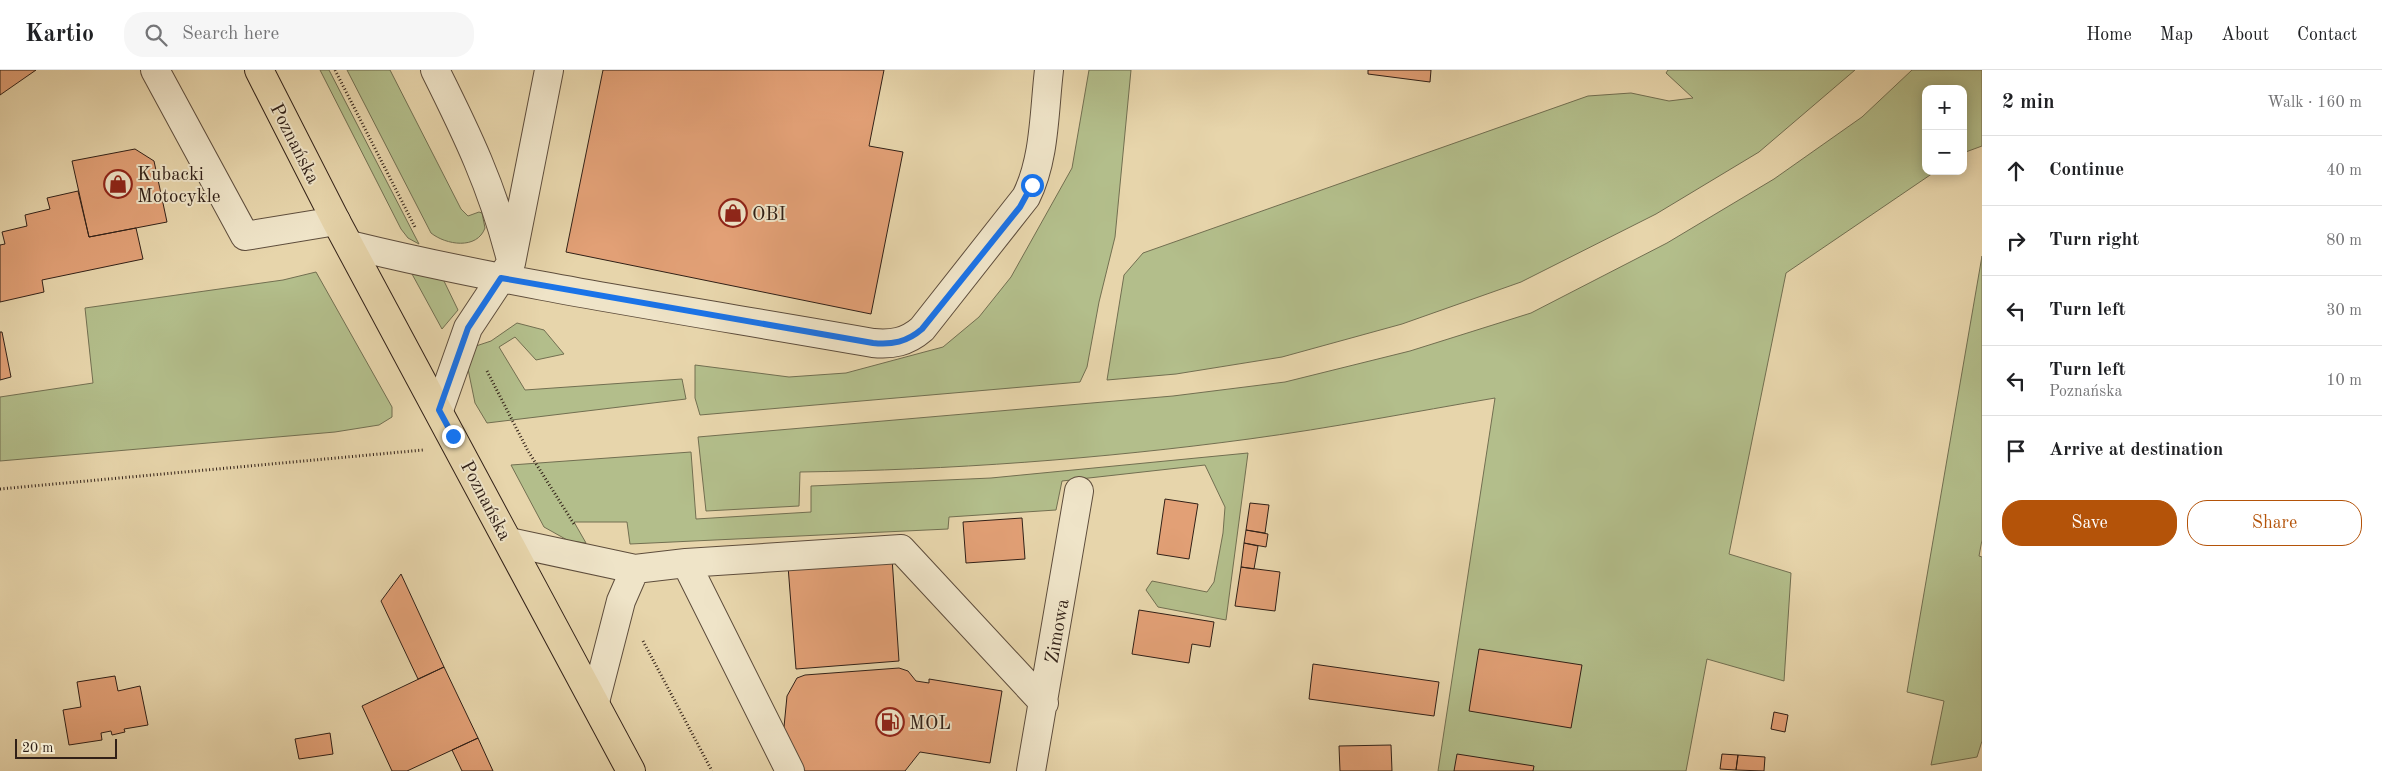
<!DOCTYPE html>
<meta charset="utf-8">
<style>
body{margin:0;font-family:"Old Standard TT",serif;background:#f6f6f6;color:#202124}
.controls{position:absolute;right:15px;top:15px;display:grid;overflow:hidden;border-radius:10px;box-shadow:0 2px 12px #0003}
.controls button{width:45px;height:45px;display:grid;place-items:center;padding:0;border:0;border-bottom:1px solid #e0e0e0;background:#fff;color:#202124;font:25px sans-serif}
.scale{position:absolute;left:15px;bottom:12px;width:102px;box-sizing:border-box;padding-left:5px;border:2px solid #312017;border-top:0;font-size:14px;line-height:18px;white-space:nowrap;color:#312017;-webkit-text-stroke:4px #efe4c8;paint-order:stroke}
.stop{position:absolute;width:15px;height:15px;margin:-11px;border:4px solid #1a73e8;border-radius:50%;background:#fff}
.stop.end{background:#1a73e8;border-color:#fff;box-shadow:0 1px 5px #0008}
.list{margin:0;padding:0;list-style:none}
h2{display:flex;justify-content:space-between;align-items:center;height:65px;margin:0;padding:0 20px;font-size:21px}
h2 small{font-size:16px;font-weight:400;color:#757577}
.list li{display:grid;grid-template-columns:32px 1fr auto;gap:15px;align-items:center;box-sizing:border-box;height:70px;padding:0 20px;border-top:1px solid #e0e0e0}
.list b{display:block;font-size:19px;white-space:nowrap}
.list p{margin:0;font-size:16px;white-space:nowrap;color:#757577}
.list em{font-size:16px;font-style:normal;color:#757577}
.actions{display:flex;gap:10px;padding:15px 20px}
.actions a{flex:1;padding:11px 0;border:1px solid #b45309;border-radius:20px;text-align:center;font-size:18px;color:#b45309}
.actions .main{background:#b45309;color:#fff}
.icon{flex:none;width:28px;height:28px;fill:none;stroke:currentColor;stroke-width:2;stroke-linecap:round;stroke-linejoin:round}
.map{position:relative;flex:none;width:1982px;height:701px;overflow:hidden}
header{display:flex;align-items:center;gap:30px;box-sizing:border-box;height:70px;padding:0 25px;background:#fff;border-bottom:1px solid #e0e0e0}
header strong{font-size:24px}
nav{display:flex;gap:28px;margin-inline-start:auto;font-size:18px}
.search{width:350px;height:45px;background:#f6f6f6;display:flex;align-items:center;gap:12px;box-sizing:border-box;padding:0 18px;border-radius:20px;color:#757577;font-size:19px}
main{display:flex}
aside{flex:1;background:#fff}
.map>svg:first-child{display:block}
.green{fill:#b3be8b;stroke:#726f51}
.building{fill:#e2a076;stroke:#312017}
.lines{fill:none;stroke-linecap:round;stroke-linejoin:round}
.minor-casing{stroke:#5e4d3c;stroke-width:30}
.major-casing{stroke:#312017;stroke-width:30}
.path{stroke:#312017;stroke-width:3;stroke-dasharray:1 2.5;stroke-linecap:butt}
.minor{stroke:#efe4c8;stroke-width:28}
.major{stroke:#e7d5ab;stroke-width:28}
.route{stroke:#1a73e8;stroke-width:6}
.labels{text-anchor:middle;stroke-width:4;stroke-linejoin:round;paint-order:stroke}
.street-label{font-size:19px;fill:#312017;stroke:#efe4c8}
.poi-label{font-size:19px;fill:#312017;stroke:#efe4c8;text-anchor:start}
</style>
<header>
<strong>Kartio</strong>
<div class="search"><svg class="icon" aria-label="search" viewBox="0 0 24 24"><circle cx="10" cy="10" r="6"/><path d="M15 15l6 6"/></svg>Search here</div>
<nav><a>Home</a><a>Map</a><a>About</a><a>Contact</a></nav>
</header>
<main>
<div class="map">
<svg width="1982" height="701" viewBox="0 0 1982 701">
<rect width="100%" height="100%" fill="#e7d5ab"/>
<filter id="stains"><feTurbulence type="fractalNoise" baseFrequency=".004" numOctaves="4"/><feColorMatrix values="0 0 0 0 .2 0 0 0 0 .09 0 0 0 0 .02 0 0 0 .5 -.17"/></filter>
<radialGradient id="worn" r=".72"><stop offset=".6" stop-color="#630" stop-opacity="0"/><stop offset="1" stop-color="#630" stop-opacity=".3"/></radialGradient>
<path class="green" d="M 320,0 L 329,0 L 419,174 L 408,168 L 401,159 Z
M 347,0 L 390,0 L 461,139 L 468,146 L 479,142 L 482,143 L 485,158 C 477,180 446,175 431,163 Z
M 1089,0 L 1131,0 L 1115,167 L 1099,232 L 1087,297 L 1080,312 L 700,345 L 695,328 L 695,295 L 789,307 L 846,303 L 943,277 L 979,247 L 1011,207 L 1072,98 Z
M 1668,0 L 1855,0 L 1759,82 L 1656,144 L 1521,212 L 1402,254 L 1282,287 L 1176,304 L 1107,310 L 1124,205 L 1143,183 L 1588,26 L 1631,23 L 1669,31 L 1693,28 L 1666,3 Z
M 1912,0 L 1982,0 L 1982,76 L 1963,83 L 1963,19 L 1926,19 L 1926,101 L 1936,101 L 1786,203 L 1729,484 L 1791,503 L 1784,611 L 1707,589 L 1686,701 L 1438,701 L 1495,328 C 1413,342 1331,358 1249,369 C 1100,389 950,400 800,402 L 799,436 L 706,441 L 698,367 L 1173,326 L 1285,312 L 1410,281 L 1531,243 L 1667,173 L 1774,109 L 1862,47 Z
M 1982,186 L 1982,470 L 1979,486 L 1982,487 L 1982,671 L 1977,687 L 1931,695 L 1944,631 L 1907,622 Z
M 316,202 L 392,337 L 392,347 L 379,355 L 335,362 L 0,391 L 0,327 L 93,313 L 85,238 L 283,210 Z
M 412,204 L 443,209 L 458,240 L 442,259 Z
M 517,253 L 544,260 L 564,284 L 536,290 L 515,267 L 499,277 L 525,320 L 682,309 L 686,329 L 487,353 L 475,333 L 468,299 L 476,276 L 491,271 Z
M 691,382 L 696,449 L 811,442 L 811,416 L 991,408 L 1248,383 L 1226,550 L 1158,537 L 1146,520 L 1152,511 L 1207,522 L 1214,512 L 1223,463 L 1225,437 L 1205,395 L 1062,411 L 1056,440 L 949,447 L 948,459 L 630,474 L 627,452 L 574,452 L 586,473 L 569,471 L 544,457 L 511,395 Z"/>
<path class="building" d="M 0,0 L 36,0 L 0,25 Z
M 603,0 L 884,0 L 869,76 L 903,82 L 871,244 L 566,182 Z
M 1368,0 L 1431,0 L 1430,12 L 1368,4 Z
M 135,79 L 154,91 L 167,152 L 89,167 L 72,91 Z
M 78,121 L 89,167 L 136,158 L 143,189 L 42,210 L 44,222 L 0,232 L 0,175 L 5,174 L 2,162 L 27,156 L 25,145 L 50,139 L 47,128 Z
M 0,262 L 2,262 L 11,307 L 0,310 Z
M 1165,429 L 1198,434 L 1189,489 L 1157,484 Z
M 1250,433 L 1269,435 L 1265,463 L 1246,460 Z
M 1022,448 L 1025,489 L 966,493 L 963,452 Z
M 1246,460 L 1268,464 L 1266,477 L 1244,473 Z
M 1244,473 L 1258,476 L 1254,499 L 1241,497 Z
M 892,488 L 899,591 L 796,599 L 788,496 Z
M 1241,497 L 1280,502 L 1275,541 L 1235,536 Z
M 401,504 L 444,597 L 418,609 L 381,531 Z
M 1139,540 L 1214,552 L 1210,577 L 1192,574 L 1189,593 L 1132,584 Z
M 1479,579 L 1582,595 L 1571,658 L 1469,641 Z
M 1313,594 L 1439,612 L 1434,646 L 1309,629 Z
M 444,597 L 478,668 L 407,701 L 392,701 L 362,636 Z
M 899,598 L 908,601 L 916,611 L 929,613 L 929,609 L 1002,621 L 990,693 L 920,682 L 905,701 L 805,701 L 800,695 L 786,668 L 784,657 L 787,626 L 797,608 L 805,605 Z
M 115,606 L 118,621 L 140,616 L 148,655 L 124,659 L 125,662 L 112,665 L 111,661 L 101,663 L 102,670 L 69,675 L 63,640 L 81,637 L 77,612 Z
M 1774,642 L 1788,645 L 1785,662 L 1771,659 Z
M 330,663 L 333,684 L 299,689 L 295,669 Z
M 478,668 L 493,701 L 462,701 L 452,680 Z
M 1391,675 L 1392,701 L 1340,701 L 1339,676 Z
M 1457,684 L 1534,696 L 1533,701 L 1454,701 Z
M 1722,684 L 1738,685 L 1736,700 L 1720,699 Z
M 1738,685 L 1765,687 L 1764,701 L 1736,700 Z"/>
<g class="lines">
<defs>
<path id="minor" d="M 155,0 L 245,166 L 336,151
M 435,0 C 467,64 492,116 510,186
M 350,175 C 522,217 698,242 873,273 C 892,275 907,272 922,259 L 1026,127 C 1045,89 1044,42 1049,0
M 439,340 L 468,258 L 511,193 L 549,0
M 509,472 L 635,499 L 686,493 L 790,701
M 686,493 L 901,479 L 1044,633
M 595,632 L 621,531 L 635,499
M 1031,701 L 1079,421"/>
<path id="major" d="M 259,0 L 336,151 L 631,701"/>
</defs>
<use href="#minor" class="minor-casing"/>
<use href="#major" class="major-casing"/>
<path class="path" d="M 335,0 L 416,159
M 487,301 L 528,381 L 574,454
M 0,419 L 423,380
M 643,571 L 712,701"/>
<use href="#minor" class="minor"/>
<use href="#major" class="major"/>
</g>
<g class="lines">
<path class="route" d="M 453,366 L 439,340 L 468,258 L 501,208 L 873,273 C 892,275 907,272 922,259 L 1020,137 L 1032,115"/>
</g>
<defs>
<symbol id="shop-ring" viewBox="-11 -11 22 22"><circle r="9.5" fill="#efe4c8" stroke="#8f2418" stroke-width="1.5"/><path d="M-5-2.5h2.3a2.7 3.5 0 0 1 5.4 0H5L5.5 6h-11ZM-1.5-2.5h3a1.5 2.3 0 0 0-3 0Z" fill="#8f2418"/></symbol>
<symbol id="fuel-ring" viewBox="-11 -11 22 22"><circle r="9.5" fill="#efe4c8" stroke="#8f2418" stroke-width="1.5"/><path d="M-5.5-6h7V0h2V4h1.3V-2.5L3-4.5l.8-.8L6-3V5H2.5V1h-1V6h-7ZM-4.2-4.7v3.2H.2V-4.7Z" fill="#8f2418"/></symbol>
</defs>
<g fill-rule="evenodd">
<use href="#shop-ring" x="102" y="98" width="32" height="32"/>
<use href="#shop-ring" x="717" y="127" width="32" height="32"/>
<use href="#fuel-ring" x="874" y="636" width="32" height="32"/>
</g>
<g class="labels">
<g class="street-label">
<text transform="translate(296 73) rotate(63)" y="7">Poznańska</text>
<text transform="translate(487 430) rotate(62)" y="7">Poznańska</text>
<text transform="translate(1056 561) rotate(-80)" y="7">Zimowa</text>
</g>
<g class="poi-label">
<text x="137" y="110">Kubacki<tspan x="137" dy="22">Motocykle</tspan></text>
<text x="752" y="150">OBI</text>
<text x="909" y="659">MOL</text>
</g>
</g>
<rect width="100%" height="100%" filter="url(#stains)"/>
<rect width="100%" height="100%" fill="url(#worn)"/>
</svg>
<div class="controls">
<button>+</button>
<button>−</button>
</div>
<div class="scale">20 m</div>
<div class="stop" style="left:1032px;top:115px"></div>
<div class="stop end" style="left:453px;top:366px"></div>
</div>
<aside>
<h2>2 min<small>Walk · 160 m</small></h2>
<ul class="list">
<li><svg class="icon" aria-label="ahead" viewBox="0 0 24 24"><path d="M12 20V5M6 11l6-6 6 6"/></svg><div><b>Continue</b></div><em>40 m</em></li>
<li><svg class="icon" aria-label="right" viewBox="0 0 24 24"><path d="M7 20v-9h11M14 6l5 5-5 5"/></svg><div><b>Turn right</b></div><em>80 m</em></li>
<li><svg class="icon" aria-label="left" viewBox="0 0 24 24"><path d="M17 20v-9H6M10 6l-5 5 5 5"/></svg><div><b>Turn left</b></div><em>30 m</em></li>
<li><svg class="icon" aria-label="left" viewBox="0 0 24 24"><path d="M17 20v-9H6M10 6l-5 5 5 5"/></svg><div><b>Turn left</b><p>Poznańska</p></div><em>10 m</em></li>
<li><svg class="icon" aria-label="arrive" viewBox="0 0 24 24"><path d="M6 21V4h12l-3 4 3 4H6"/></svg><div><b>Arrive at destination</b></div></li>
</ul>
<div class="actions"><a class="main">Save</a><a>Share</a></div>
</aside>
</main>
